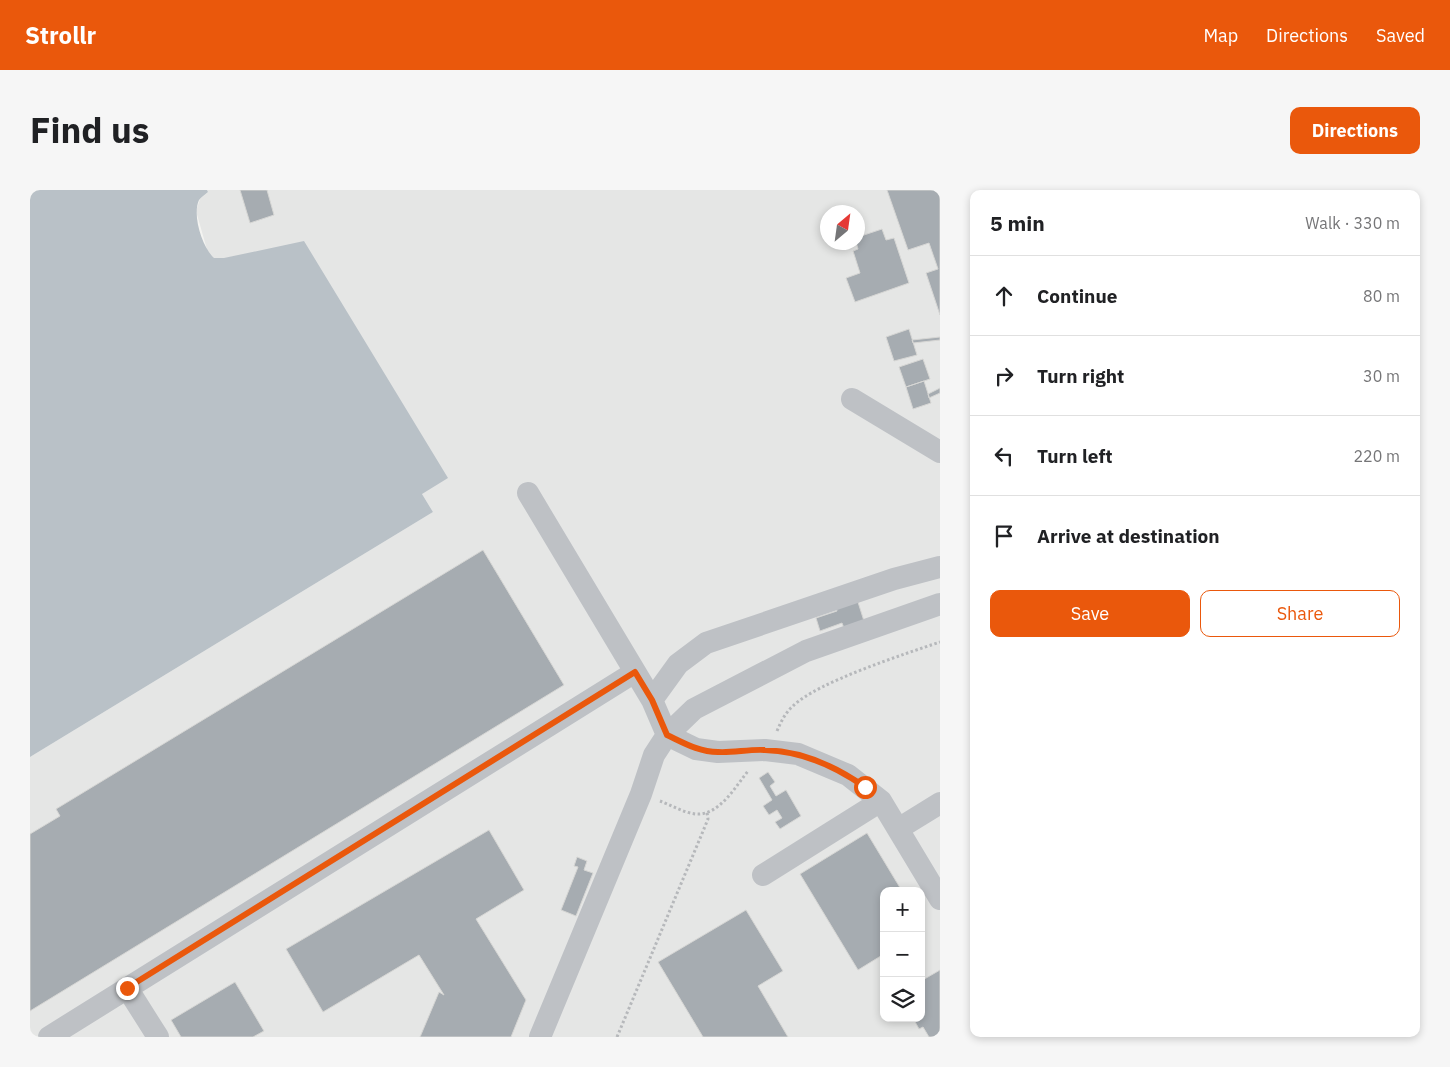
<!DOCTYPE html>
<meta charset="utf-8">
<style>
body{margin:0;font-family:"IBM Plex Sans",sans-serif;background:#f6f6f6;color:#202124}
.controls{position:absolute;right:15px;bottom:15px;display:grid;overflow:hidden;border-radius:10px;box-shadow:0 2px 8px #0003}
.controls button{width:45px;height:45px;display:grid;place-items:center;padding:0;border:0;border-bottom:1px solid #e0e0e0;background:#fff;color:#202124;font:25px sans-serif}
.compass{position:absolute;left:790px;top:15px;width:45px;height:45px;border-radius:50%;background:#fff;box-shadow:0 2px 8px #0003;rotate:29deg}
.stop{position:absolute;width:15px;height:15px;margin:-11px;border:4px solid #ea580c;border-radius:50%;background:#fff}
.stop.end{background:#ea580c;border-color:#fff;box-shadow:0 1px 5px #0008}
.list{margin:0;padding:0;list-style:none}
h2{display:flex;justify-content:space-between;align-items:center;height:65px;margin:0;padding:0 20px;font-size:21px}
h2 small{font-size:16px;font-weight:400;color:#757577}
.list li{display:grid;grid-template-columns:32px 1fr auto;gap:15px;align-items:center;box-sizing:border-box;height:80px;padding:0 20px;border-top:1px solid #e0e0e0}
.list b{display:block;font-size:19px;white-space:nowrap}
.list em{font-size:16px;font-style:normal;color:#757577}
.actions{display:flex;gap:10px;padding:15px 20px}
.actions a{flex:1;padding:11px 0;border:1px solid #ea580c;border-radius:10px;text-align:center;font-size:18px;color:#ea580c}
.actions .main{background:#ea580c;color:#fff}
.icon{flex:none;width:28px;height:28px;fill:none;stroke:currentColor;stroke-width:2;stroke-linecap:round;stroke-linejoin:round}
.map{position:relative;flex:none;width:910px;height:847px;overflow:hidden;border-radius:10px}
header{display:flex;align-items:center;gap:30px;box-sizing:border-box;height:70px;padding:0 25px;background:#ea580c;color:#fff}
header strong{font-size:24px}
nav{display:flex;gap:28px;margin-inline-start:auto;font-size:18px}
.intro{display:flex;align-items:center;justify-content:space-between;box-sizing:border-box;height:120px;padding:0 30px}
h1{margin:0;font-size:35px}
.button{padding:12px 22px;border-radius:10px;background:#ea580c;color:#fff;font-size:18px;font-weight:700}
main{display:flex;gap:30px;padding:0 30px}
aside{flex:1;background:#fff;border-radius:10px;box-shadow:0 2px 8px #0003}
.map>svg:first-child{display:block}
.built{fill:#e5e6e5;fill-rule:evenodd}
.water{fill:#b9c1c7}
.building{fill:#a6acb1;stroke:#d6d6d4}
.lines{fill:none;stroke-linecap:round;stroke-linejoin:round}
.path{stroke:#b6b8bb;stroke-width:3;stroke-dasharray:2.5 2.5;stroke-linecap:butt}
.minor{stroke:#bec1c5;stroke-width:22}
.route{stroke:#ea580c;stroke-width:6}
</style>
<header>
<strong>Strollr</strong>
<nav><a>Map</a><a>Directions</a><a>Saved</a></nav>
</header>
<div class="intro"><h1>Find us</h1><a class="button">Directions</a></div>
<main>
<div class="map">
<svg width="910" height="847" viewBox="0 0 910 847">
<rect width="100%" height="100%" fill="#f4f4f1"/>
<path class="built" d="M 177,0 L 910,0 L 910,847 L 0,847 L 0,567 L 403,322 L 392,304 L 194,68 L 183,68 L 178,63 L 166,21 L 170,9 L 178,2 ZM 798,22 L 828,22 L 828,52 L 798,52 ZM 854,701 L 891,701 L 891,828 L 854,828 Z"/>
<path class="water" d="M 0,0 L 177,0 L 178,2 C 175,5 171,7 169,10 C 162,25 172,57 184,68 L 194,68 L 274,51 L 418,288 L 392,304 L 403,322 L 0,567 Z"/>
<path class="building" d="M 210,0 L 237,0 L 244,25 L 220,33 Z
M 857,0 L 910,0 L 910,125 L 896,83 L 908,79 L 899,53 L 878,60 Z
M 852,39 L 856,50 L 864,48 L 879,93 L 825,112 L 816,88 L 830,83 L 823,61 L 828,59 L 826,52 L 828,47 Z
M 879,139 L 887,165 L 864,171 L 856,147 Z
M 910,147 L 910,150 L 883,153 L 882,150 Z
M 893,169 L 900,189 L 876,197 L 869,177 Z
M 894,191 L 901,213 L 883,219 L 876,197 Z
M 910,198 L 910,203 L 899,208 L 898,204 Z
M 453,360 L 534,495 L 0,821 L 0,644 L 30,626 L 26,619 Z
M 827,409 L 834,431 L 814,438 L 812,433 L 790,441 L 786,428 L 807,421 L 806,417 Z
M 738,582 L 745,592 L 740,596 L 746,606 L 756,600 L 771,626 L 750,639 L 745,632 L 752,628 L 747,620 L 739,625 L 733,616 L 742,610 L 729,588 Z
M 459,640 L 494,700 L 446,729 L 496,810 L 481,847 L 390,847 L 409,802 L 414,805 L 389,765 L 293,822 L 256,759 Z
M 837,643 L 872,701 L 854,701 L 854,764 L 828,780 L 770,684 Z
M 547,667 L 557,671 L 554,680 L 563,683 L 546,726 L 531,720 L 548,677 L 544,676 Z
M 716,720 L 753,781 L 728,796 L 758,847 L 673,847 L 628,772 Z
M 910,780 L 910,847 L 899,847 L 893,837 L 889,839 L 883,828 L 891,828 L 891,791 Z
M 205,792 L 234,841 L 223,847 L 151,847 L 141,830 Z"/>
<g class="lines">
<path class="path" d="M 747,541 C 751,532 755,523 763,516 C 787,492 875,464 910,452
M 630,611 C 641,615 654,623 666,624 C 689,626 706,596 718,581
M 587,847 L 671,646 L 678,629 L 677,622"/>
<path class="minor" d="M 822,209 L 910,262
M 498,303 L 622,510 L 637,545 L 666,559 L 688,562 L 735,560 L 768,564 L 818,585 L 851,611 L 910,709
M 622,510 L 648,474 L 676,453 L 864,389 L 910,377
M 868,639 L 910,613
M 733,685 L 851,611
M 97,798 L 128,847
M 19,847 L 605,482
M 510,847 L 611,604 L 624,565 L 637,545 L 664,519 L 776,461 L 910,414"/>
</g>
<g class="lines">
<path class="route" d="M 97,798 L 605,482 L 622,510 L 637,545 C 654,553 669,562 688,562 C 703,563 719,559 735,560 C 772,561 805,576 835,597"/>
</g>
</svg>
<div class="controls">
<button>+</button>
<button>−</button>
<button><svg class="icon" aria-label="layers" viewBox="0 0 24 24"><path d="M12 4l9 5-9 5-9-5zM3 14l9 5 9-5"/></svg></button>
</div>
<svg class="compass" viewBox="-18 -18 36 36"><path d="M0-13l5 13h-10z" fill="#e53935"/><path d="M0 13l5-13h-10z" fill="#757577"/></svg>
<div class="stop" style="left:835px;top:597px"></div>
<div class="stop end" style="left:97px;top:798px"></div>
</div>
<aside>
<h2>5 min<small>Walk · 330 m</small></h2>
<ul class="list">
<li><svg class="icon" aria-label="ahead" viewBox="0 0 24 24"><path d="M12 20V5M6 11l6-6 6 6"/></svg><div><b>Continue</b></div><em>80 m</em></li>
<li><svg class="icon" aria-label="right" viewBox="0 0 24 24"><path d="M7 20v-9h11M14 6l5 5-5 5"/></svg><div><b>Turn right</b></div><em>30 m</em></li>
<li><svg class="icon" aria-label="left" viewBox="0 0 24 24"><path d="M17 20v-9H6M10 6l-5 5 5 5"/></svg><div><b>Turn left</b></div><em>220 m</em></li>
<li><svg class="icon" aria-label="arrive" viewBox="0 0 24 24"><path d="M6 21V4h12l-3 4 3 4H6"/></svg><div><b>Arrive at destination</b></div></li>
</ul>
<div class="actions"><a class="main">Save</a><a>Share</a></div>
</aside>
</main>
